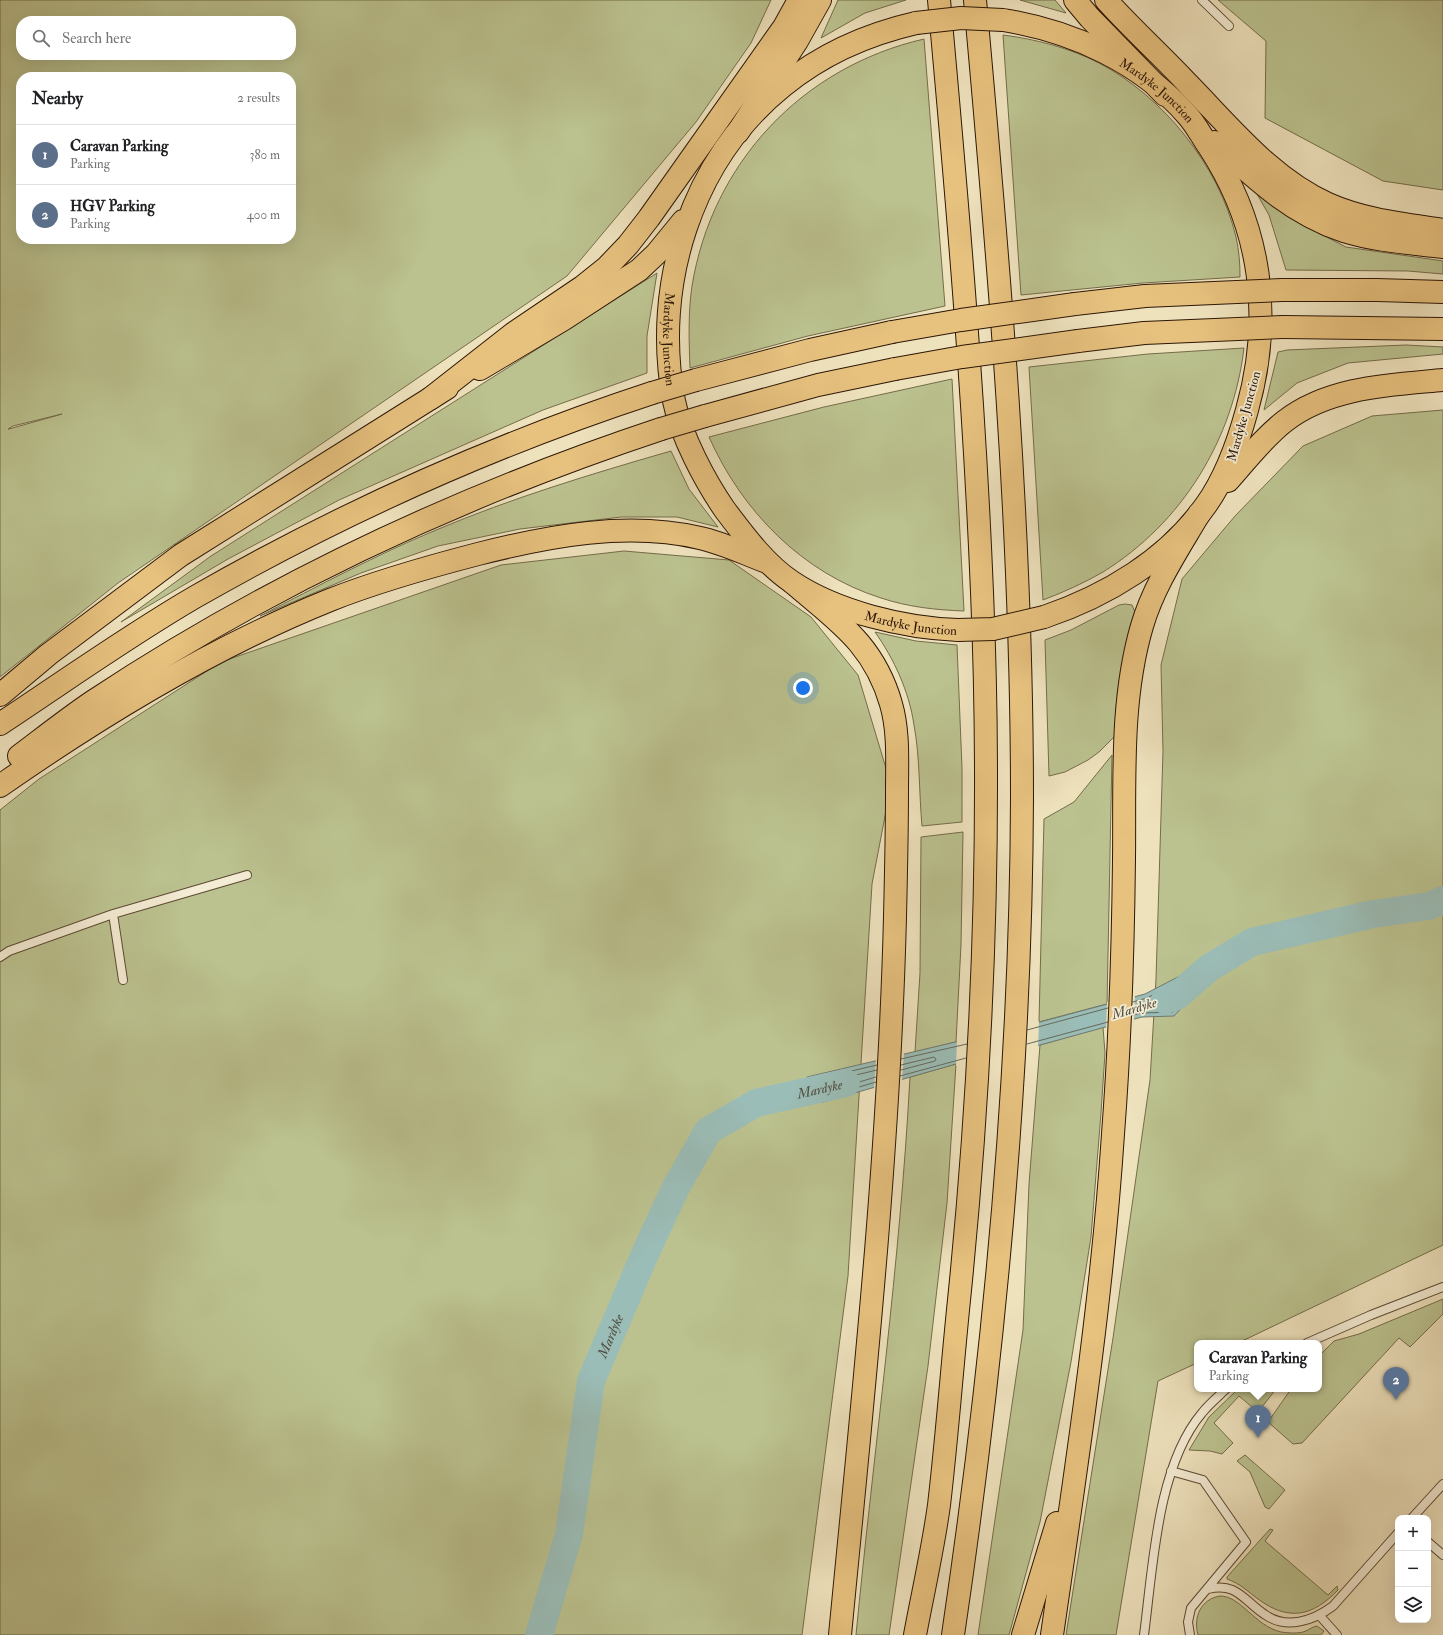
<!DOCTYPE html>
<meta charset="utf-8">
<style>
body{margin:0;font-family:"IM FELL Double Pica",serif;background:#f6f6f6;color:#202124}
.controls{position:absolute;right:12px;bottom:12px;display:grid;overflow:hidden;border-radius:8px;box-shadow:0 4px 16px #0002}
.controls button{width:36px;height:36px;display:grid;place-items:center;padding:0;border:0;border-bottom:1px solid #e0e0e0;background:#fff;color:#202124;font:20px sans-serif}
.you{position:absolute;left:803px;top:688px;width:14px;height:14px;margin:-10px;border:3px solid #fff;border-radius:50%;background:#1a73e8;box-shadow:0 0 0 6px #1a73e833}
.badge{display:grid;place-items:center;width:26px;height:26px;border-radius:50%;background:#0b8043;color:#fff;font-size:13px;font-weight:700}
.pin{position:absolute;translate:-50% -33px;filter:drop-shadow(0 1px 2px #0008)}
.pin::after{content:'';position:absolute;top:21px;width:14px;height:12px;background:inherit;clip-path:polygon(0 0,100% 0,50% 100%)}
.popup{position:absolute;left:1194px;top:1340px;width:128px;height:52px;box-sizing:border-box;display:grid;place-content:center;border-radius:8px;background:#fff;filter:drop-shadow(0 1px 3px #0005);font-size:13px;white-space:nowrap;color:#757577}
.popup b{font-size:15px;color:#202124}
.popup::after{content:'';position:absolute;left:50%;top:100%;margin-left:-8px;border:8px solid transparent;border-top-color:#fff}
.list{margin:0;padding:0;list-style:none}
h2{display:flex;justify-content:space-between;align-items:center;height:52px;margin:0;padding:0 16px;font-size:17px}
h2 small{font-size:13px;font-weight:400;color:#757577}
.list li{display:grid;grid-template-columns:26px 1fr auto;gap:12px;align-items:center;box-sizing:border-box;height:60px;padding:0 16px;border-top:1px solid #e0e0e0}
.list b{display:block;font-size:15px;white-space:nowrap}
.list p{margin:0;font-size:13px;white-space:nowrap;color:#757577}
.list em{font-size:13px;font-style:normal;color:#757577}
.icon{flex:none;width:22px;height:22px;fill:none;stroke:currentColor;stroke-width:2;stroke-linecap:round;stroke-linejoin:round}
.map{position:relative;flex:none;width:1443px;height:1635px;overflow:hidden}
.search{position:absolute;background:#fff;box-shadow:0 4px 16px #0002;left:16px;top:16px;width:280px;height:44px;display:flex;align-items:center;gap:10px;box-sizing:border-box;padding:0 14px;border-radius:16px;color:#757577;font-size:15px}
.panel{position:absolute;background:#fff;box-shadow:0 4px 16px #0002;left:16px;top:72px;width:280px;height:172px;border-radius:16px}
.map>svg:first-child{display:block}
.green{fill:#bbc28f;stroke:#746c4a;fill-rule:evenodd}
.water{fill:#9bbdb7;stroke:#6f7a70}
.pier{fill:#eee2bd}
.lines{fill:none;stroke-linecap:round;stroke-linejoin:round}
.shore{stroke:#646a5e;stroke-width:1}
.river{stroke:#9bbdb7;stroke-width:28}
.service-casing{stroke:#5c4933;stroke-width:10}
.trunk-casing{stroke:#2c1605;stroke-width:24}
.motorway-casing{stroke:#2c1605;stroke-width:24}
.service{stroke:#f4ecd4;stroke-width:8}
.trunk{stroke:#e7c17e;stroke-width:22}
.motorway{stroke:#e7c17e;stroke-width:22}
.trunk-bridge-casing{stroke:#2c1605;stroke-width:24;stroke-linecap:butt}
.trunk-bridge{stroke:#e7c17e;stroke-width:22}
.labels{text-anchor:middle;stroke-width:3.5;stroke-linejoin:round;paint-order:stroke}
.street-label{font-size:13px;fill:#2c1605;stroke:#f4ecd4}
.water-label{font-size:14px;font-style:italic;fill:#535043;stroke:#f4ecd4}
</style>
<div class="map">
<svg width="1443" height="1635" viewBox="0 0 1443 1635">
<rect width="100%" height="100%" fill="#eee2bd"/>
<filter id="stains"><feTurbulence type="fractalNoise" baseFrequency=".005" numOctaves="4"/><feColorMatrix values="0 0 0 0 .2 0 0 0 0 .09 0 0 0 0 .02 0 0 0 .5 -.17"/></filter>
<radialGradient id="worn" r=".72"><stop offset=".6" stop-color="#630" stop-opacity="0"/><stop offset="1" stop-color="#630" stop-opacity=".3"/></radialGradient>
<path class="green" d="M 0,0 L 771,0 L 751,43 L 696,122 L 567,276 L 118,583 L 0,677 ZM 21,21 L 291,21 L 291,55 L 21,55 ZM 21,77 L 291,77 L 291,239 L 21,239 ZM 62,414 L 9,429 L 8,429 L 13,426 Z
M 838,0 L 906,0 L 865,13 L 821,38 Z
M 1020,0 L 1055,0 L 1066,13 Z
M 1218,0 L 1443,0 L 1443,190 L 1383,181 L 1265,118 L 1266,41 Z
M 1003,35 C 1035,39 1070,48 1099,63 C 1164,97 1219,166 1236,237 C 1239,250 1240,263 1240,277 L 1143,283 L 1021,295 Z
M 924,39 L 945,306 L 808,336 L 690,368 C 689,341 688,313 692,286 C 712,163 802,67 924,39 Z
M 1257,194 L 1319,233 L 1346,247 L 1443,261 L 1443,274 L 1408,271 L 1286,270 L 1269,215 Z
M 657,273 L 647,336 L 647,373 L 543,410 L 339,500 L 228,559 L 121,622 L 211,556 Z
M 1406,345 L 1443,347 L 1443,354 L 1348,363 L 1297,383 L 1264,410 L 1278,352 L 1287,350 Z
M 1244,348 C 1233,440 1182,523 1103,572 C 1084,583 1064,592 1043,600 L 1029,367 L 1148,354 Z
M 952,379 L 964,611 C 936,610 908,607 881,598 C 802,573 742,511 709,437 L 824,407 Z
M 1443,410 L 1443,1245 L 1238,1343 L 1197,1343 L 1197,1363 L 1158,1381 L 1116,1635 L 1066,1635 L 1113,1338 L 1150,1080 L 1156,979 L 1163,751 L 1161,665 L 1182,579 L 1235,516 L 1303,446 L 1372,416 Z
M 671,451 L 689,489 L 718,527 L 677,517 L 621,517 L 520,529 L 438,546 L 361,573 L 260,616 C 318,586 376,555 436,530 C 512,498 591,474 671,451 Z
M 624,551 L 729,560 L 811,617 L 858,675 L 891,785 L 872,884 L 848,1276 L 802,1635 L 0,1635 L 0,810 L 39,779 L 221,662 L 501,565 Z
M 1125,604 L 1132,605 L 1135,612 L 1123,728 L 1099,752 L 1088,760 L 1065,772 L 1049,776 L 1045,640 L 1071,630 L 1119,605 Z
M 875,632 L 916,641 L 957,645 L 962,768 L 962,822 L 922,826 C 919,793 920,757 914,725 C 909,691 894,659 875,632 Z
M 1112,755 L 1107,1004 L 1039,1022 L 1044,819 L 1074,802 Z
M 963,832 L 961,945 L 956,1042 L 915,1052 L 920,973 L 921,837 Z
M 1103,1027 L 1105,1053 L 1101,1113 L 1091,1237 L 1071,1362 L 1040,1522 L 1009,1635 L 978,1635 L 1023,1330 L 1029,1184 L 1040,1045 Z
M 956,1064 L 947,1203 L 928,1366 L 889,1635 L 856,1635 C 874,1449 900,1264 910,1077 Z
M 1443,1299 L 1443,1314 L 1410,1347 L 1399,1338 L 1302,1443 L 1293,1444 L 1268,1422 L 1291,1389 L 1319,1389 L 1319,1356 L 1334,1341 L 1359,1334 Z
M 1238,1389 L 1276,1389 L 1258,1412 L 1239,1396 L 1214,1423 L 1233,1443 L 1222,1454 L 1210,1451 L 1189,1450 L 1209,1417 Z
M 1245,1455 L 1285,1490 L 1269,1509 L 1265,1507 L 1250,1472 L 1237,1461 Z
M 1270,1529 L 1273,1530 L 1265,1541 L 1328,1595 L 1337,1586 L 1338,1590 C 1313,1616 1289,1622 1258,1599 C 1247,1591 1241,1584 1227,1579 L 1227,1577 Z
M 1220,1596 C 1241,1596 1255,1626 1281,1632 C 1288,1633 1299,1634 1306,1631 C 1310,1629 1312,1627 1317,1626 L 1324,1631 L 1321,1635 L 1198,1635 C 1193,1617 1201,1599 1220,1596 Z"/>
<path class="water" d="M 1195,968 L 1199,989 L 1174,1016 L 1142,1017 L 1040,1045 L 956,1064 L 823,1102 L 810,1101 L 807,1077 L 1040,1022 L 1145,994 Z"/>
<path class="pier" d="M 1135,995 L 1134,1021 L 1106,1029 L 1107,1002 Z
M 1039,1021 L 1038,1048 L 956,1066 L 957,1040 Z
M 904,1053 L 902,1081 L 874,1089 L 876,1059 Z"/>
<g class="lines">
<path class="shore" d="M 1186,982 L 1189,983 L 1189,986 L 1171,1007 L 1143,1006 L 1144,1004 Z
M 1132,1015 L 1142,1013 L 1173,1012 L 1194,988 L 1192,976 L 1190,975 L 1147,998 L 1133,1002
M 1027,1030 L 1108,1008
M 1027,1044 L 1108,1022
M 901,1059 L 967,1044
M 901,1070 L 935,1061 L 936,1059 L 934,1057 L 901,1065
M 900,1076 L 966,1058
M 876,1077 L 822,1093 L 818,1092 L 818,1084 L 877,1070
M 876,1082 L 822,1098 L 814,1097 L 811,1082 L 813,1080 L 877,1065"/>
<g class="river">
<path d="M 1165,1000 L 1177,996 L 1209,968 L 1252,942 L 1373,914 L 1429,906 L 1443,900"/>
<path id="s1" d="M 539,1635 L 569,1534 L 591,1381 L 644,1256 L 675,1189 L 708,1131 L 756,1103 L 846,1083"/>
</g>
<defs>
<path id="service" d="M 1202,0 L 1229,26
M 113,914 L 123,980
M 0,957 L 9,951 L 113,914 L 247,875
M 1307,1343 L 1371,1315 L 1443,1287
M 1171,1471 L 1203,1480 L 1246,1542 L 1191,1608 L 1188,1622 L 1190,1635
M 1412,1518 L 1443,1484
M 1428,1542 L 1443,1555
M 1208,1589 C 1237,1582 1243,1600 1264,1614 C 1286,1630 1313,1621 1333,1606 L 1398,1533
M 1320,1616 L 1337,1635
M 1144,1635 C 1153,1567 1157,1466 1202,1413 C 1209,1404 1218,1397 1226,1389"/>
<g id="trunk">
<path id="s2" d="M 1003,20 C 1072,31 1141,62 1188,116 C 1196,125 1202,137 1209,147 C 1262,228 1273,318 1247,410 C 1238,443 1226,477 1206,505 C 1167,560 1106,596 1044,617"/>
<path id="s3" d="M 916,23 C 868,34 822,54 783,86 C 691,160 652,286 674,401 C 681,436 705,481 725,510 C 744,535 765,564 792,582 C 837,612 904,628 958,630"/>
<path d="M 1215,142 C 1254,178 1292,214 1344,231 C 1376,241 1410,243 1443,247"/>
<path d="M 1282,290 L 1377,290 L 1443,292"/>
<path d="M 1075,304 L 1145,296 L 1237,292"/>
<path d="M 1283,327 L 1443,329"/>
<path d="M 1078,341 L 1144,333 L 1238,329"/>
<path d="M 480,369 L 564,319 L 639,270 L 656,254 L 683,221"/>
<path d="M 696,380 L 810,350 L 892,332"/>
<path d="M 705,416 L 818,385 L 895,369"/>
<path d="M 1228,481 C 1246,461 1263,438 1285,421 C 1329,387 1389,385 1443,380"/>
<path d="M 793,583 C 837,621 874,644 891,704 C 899,731 897,762 897,791 C 897,833 896,875 895,917 C 889,1157 863,1396 840,1635"/>
<path d="M 0,695 L 49,654 L 181,555 L 447,388"/>
<path d="M 0,724 C 65,681 128,636 195,597 C 340,514 493,445 652,393"/>
<path d="M 19,756 C 43,738 67,719 92,702 C 270,584 459,496 661,429"/>
<path d="M 0,786 C 103,714 213,647 330,600 C 378,581 428,567 478,554 C 549,536 627,521 700,538 C 723,543 745,554 767,562"/>
<path d="M 953,1635 C 994,1358 1021,1078 1022,798 C 1022,531 999,265 975,0"/>
<path d="M 1023,1635 L 1057,1523"/>
<path d="M 1052,1635 C 1076,1469 1102,1302 1113,1134 C 1120,1043 1123,951 1124,859 C 1125,782 1120,701 1142,626 C 1154,585 1178,550 1199,514"/>
</g>
<path id="motorway" d="M 1075,0 L 1090,18 L 1165,95
M 1106,0 C 1132,29 1162,56 1189,85 C 1231,128 1272,179 1328,204 C 1364,220 1404,224 1443,230
M 738,132 L 797,41 L 820,0
M 431,398 L 514,333 L 582,287 L 607,267 L 628,245 L 649,218 L 784,27 L 799,0
M 915,1635 C 923,1592 933,1549 939,1505 C 947,1437 952,1368 959,1300 C 983,1065 992,828 982,592 C 974,394 957,197 939,0"/>
</defs>
<use href="#service" class="service-casing"/>
<use href="#trunk" class="trunk-casing"/>
<use href="#motorway" class="motorway-casing"/>
<use href="#service" class="service"/>
<use href="#trunk" class="trunk"/>
<use href="#motorway" class="motorway"/>
<defs>
<path id="trunk-bridge" d="M 916,23 L 961,18 L 1003,20
M 1237,292 L 1282,290
M 1238,329 L 1283,327
M 892,332 L 961,320 L 1075,304
M 895,369 L 962,357 L 1078,341
M 652,393 L 696,380
M 661,429 L 705,416
M 958,630 L 993,629 L 1044,617"/>
</defs>
<use href="#trunk-bridge" class="trunk-bridge-casing"/>
<use href="#trunk-bridge" class="trunk-bridge"/>
</g>
<g class="labels">
<g class="street-label">
<text dy="5" stroke="none"><textPath href="#s2" startOffset="172">Mardyke Junction</textPath></text>
<text dy="5" stroke="none"><textPath href="#s3" startOffset="436">Mardyke Junction</textPath></text>
<text transform="translate(1243 416) rotate(-74)" y="5">Mardyke Junction</text>
<text dy="5" stroke="none"><textPath href="#s3" startOffset="845">Mardyke Junction</textPath></text>
</g>
<g class="water-label">
<text transform="translate(1134 1008) rotate(-16)" y="5">Mardyke</text>
<text dy="5" stroke="none"><textPath href="#s1" startOffset="657">Mardyke</textPath></text>
<text dy="5" stroke="none"><textPath href="#s1" startOffset="309">Mardyke</textPath></text>
</g>
</g>
<rect width="100%" height="100%" filter="url(#stains)"/>
<rect width="100%" height="100%" fill="url(#worn)"/>
</svg>
<div class="controls">
<button>+</button>
<button>−</button>
<button><svg class="icon" aria-label="layers" viewBox="0 0 24 24"><path d="M12 4l9 5-9 5-9-5zM3 14l9 5 9-5"/></svg></button>
</div>
<div class="you"></div>
<div class="pin badge" style="left:1258px;top:1438px;background:#5c6f8a">1</div>
<div class="popup"><b>Caravan Parking</b>Parking</div>
<div class="pin badge" style="left:1396px;top:1400px;background:#5c6f8a">2</div>
<div class="search"><svg class="icon" aria-label="search" viewBox="0 0 24 24"><circle cx="10" cy="10" r="6"/><path d="M15 15l6 6"/></svg>Search here</div>
<section class="panel">
<h2>Nearby<small>2 results</small></h2>
<ul class="list">
<li><span class="badge" style="background:#5c6f8a">1</span><div><b>Caravan Parking</b><p>Parking</p></div><em>380 m</em></li>
<li><span class="badge" style="background:#5c6f8a">2</span><div><b>HGV Parking</b><p>Parking</p></div><em>400 m</em></li>
</ul>
</section>
</div>
